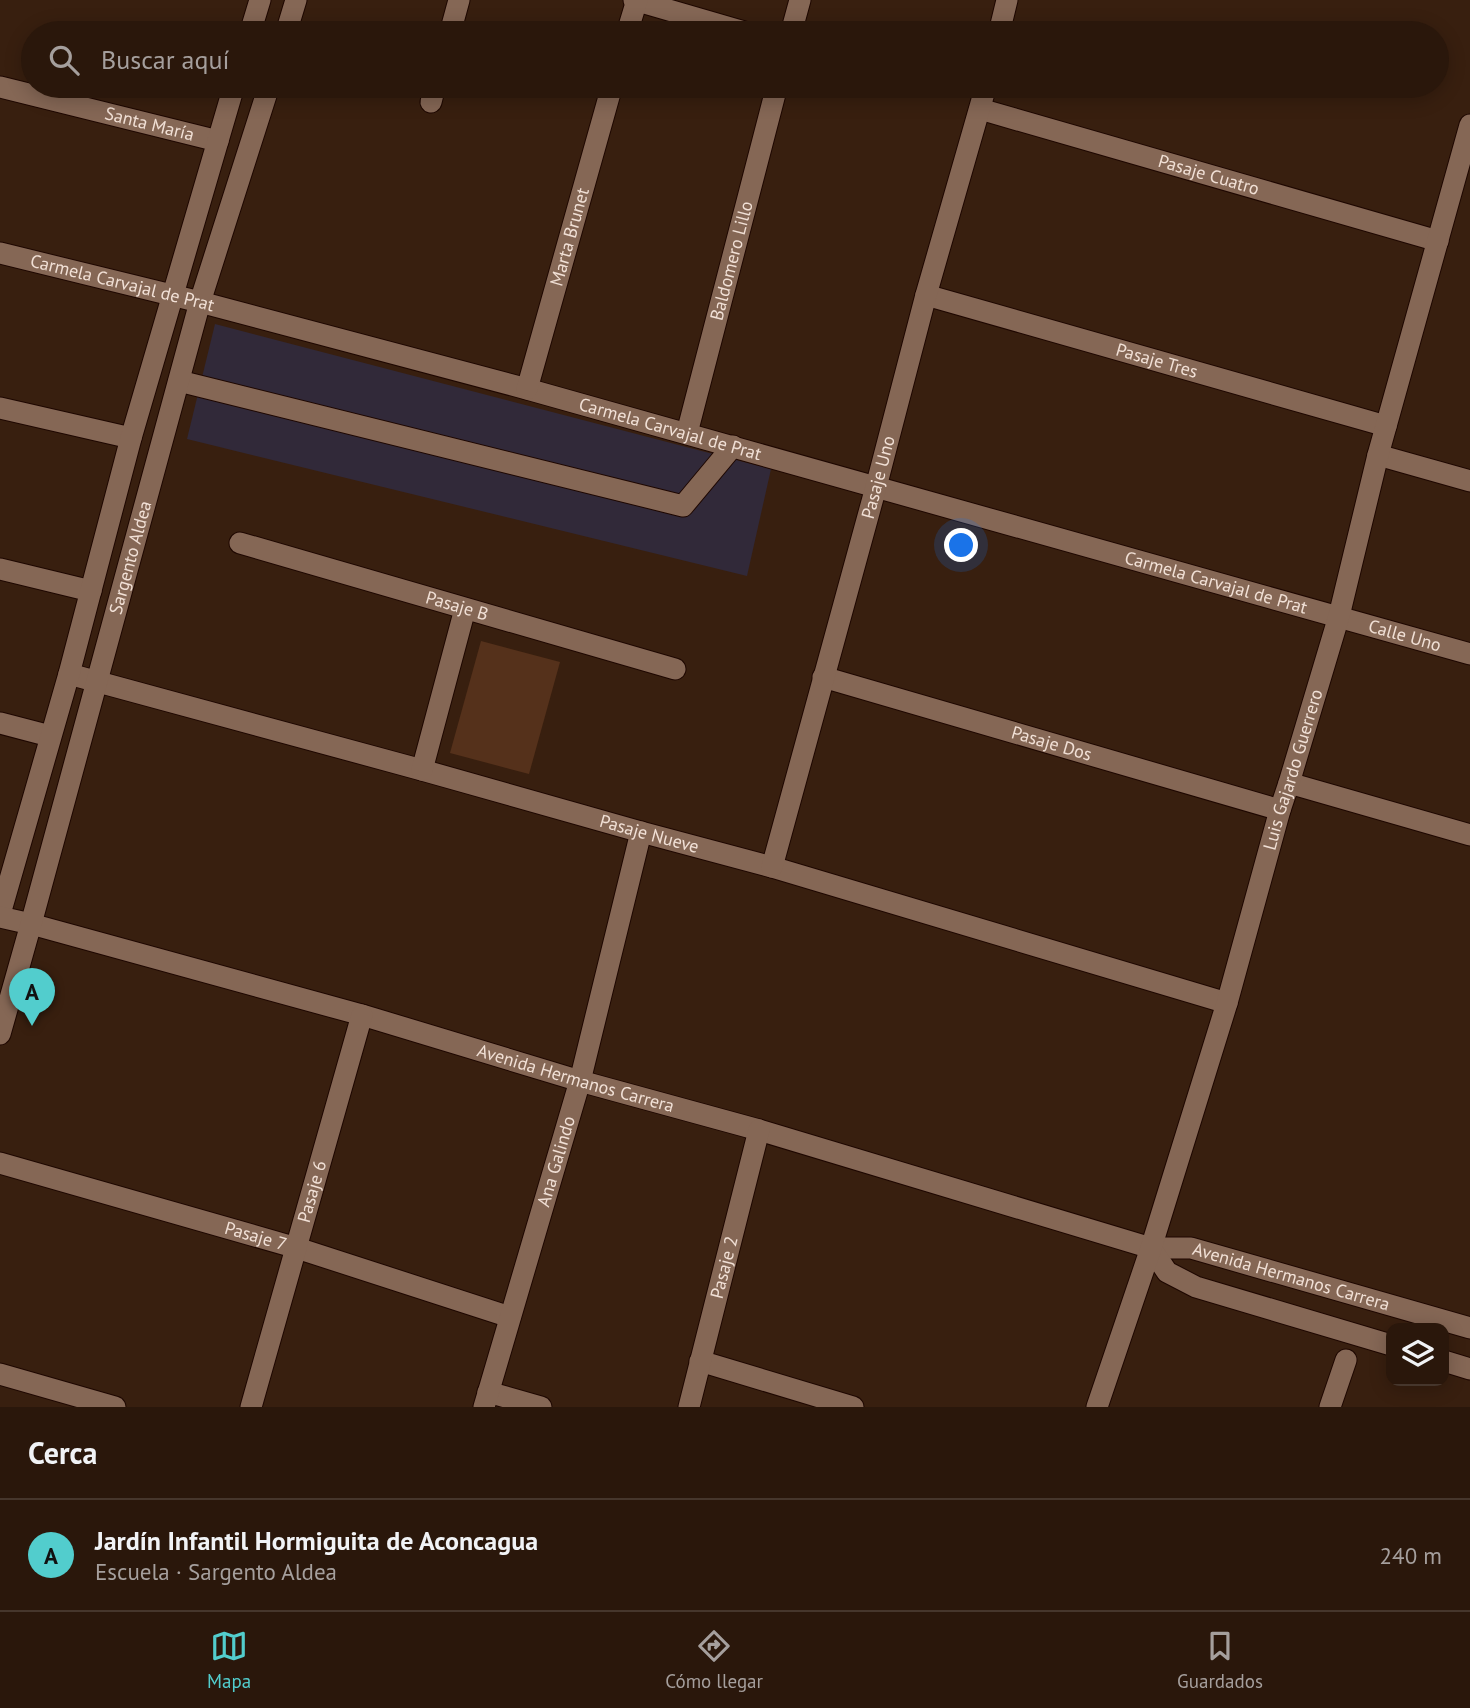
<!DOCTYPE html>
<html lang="es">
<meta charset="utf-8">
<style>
body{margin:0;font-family:"PT Sans",sans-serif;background:#322014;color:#f1f3f6}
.controls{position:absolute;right:21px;bottom:21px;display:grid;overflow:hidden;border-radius:14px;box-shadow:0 4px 18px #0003}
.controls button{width:63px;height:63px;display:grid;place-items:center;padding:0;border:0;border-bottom:2px solid #46362c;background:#2a170b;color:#f1f3f6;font:35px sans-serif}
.you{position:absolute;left:962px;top:546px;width:24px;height:24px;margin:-18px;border:5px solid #fff;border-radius:50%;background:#1a73e8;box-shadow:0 0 0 10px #1a73e833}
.badge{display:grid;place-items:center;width:46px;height:46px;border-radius:50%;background:#52cdcd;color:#111;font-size:23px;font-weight:700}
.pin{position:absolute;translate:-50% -58px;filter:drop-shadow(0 2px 4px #0008)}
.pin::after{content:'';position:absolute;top:37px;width:24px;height:21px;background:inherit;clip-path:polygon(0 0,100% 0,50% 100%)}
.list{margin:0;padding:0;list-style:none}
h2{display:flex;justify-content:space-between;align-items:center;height:91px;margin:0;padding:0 28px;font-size:30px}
h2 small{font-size:23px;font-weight:400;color:#a59f9d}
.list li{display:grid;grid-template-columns:46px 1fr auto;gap:21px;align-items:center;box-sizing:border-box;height:112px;padding:0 28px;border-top:2px solid #46362c}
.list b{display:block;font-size:26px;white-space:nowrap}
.list p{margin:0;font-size:23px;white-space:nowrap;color:#a59f9d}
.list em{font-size:23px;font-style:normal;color:#a59f9d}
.icon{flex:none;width:38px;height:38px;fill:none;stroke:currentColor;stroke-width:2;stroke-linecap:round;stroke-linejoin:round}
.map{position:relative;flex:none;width:1470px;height:1407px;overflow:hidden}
.search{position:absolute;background:#2a170b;box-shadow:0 4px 18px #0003;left:21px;right:21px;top:21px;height:77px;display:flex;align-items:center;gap:18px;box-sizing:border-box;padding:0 24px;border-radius:38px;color:#a59f9d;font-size:26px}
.sheet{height:203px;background:#2a170b}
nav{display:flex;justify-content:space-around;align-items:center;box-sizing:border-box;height:98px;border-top:2px solid #46362c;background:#2a170b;font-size:19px;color:#a59f9d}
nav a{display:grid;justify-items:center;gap:4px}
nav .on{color:#52cdcd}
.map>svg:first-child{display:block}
.industrial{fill:#312939}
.green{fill:#55311b}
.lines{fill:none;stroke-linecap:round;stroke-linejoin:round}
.minor-casing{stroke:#1e0700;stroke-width:23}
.minor{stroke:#856755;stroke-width:21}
.labels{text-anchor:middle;stroke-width:7;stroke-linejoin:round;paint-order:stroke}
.street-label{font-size:18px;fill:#f1e0d6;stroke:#170c06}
</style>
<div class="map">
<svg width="1470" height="1407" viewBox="0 0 1470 1407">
<rect width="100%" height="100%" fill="#381f0f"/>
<path class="industrial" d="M 215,324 L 771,469 L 747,576 L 187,439 Z"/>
<path class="green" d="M 481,641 L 560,662 L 529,774 L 450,753 Z"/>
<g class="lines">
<defs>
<g id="minor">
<path d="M 634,0 L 748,33"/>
<path d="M 250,33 L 260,0"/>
<path d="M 286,33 L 296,0"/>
<path d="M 450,33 L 459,0"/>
<path d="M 627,33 L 637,0"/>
<path d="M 791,33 L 800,0"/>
<path d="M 999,33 L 1007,0"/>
<path id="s1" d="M 0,87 L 218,141"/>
<path d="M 431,102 L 435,86"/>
<path id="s2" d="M 980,109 L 1438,241"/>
<path id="s3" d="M 0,253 L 200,302 L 527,389 L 1470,654"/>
<path id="s4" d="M 926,295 L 1386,426"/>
<path d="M 179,381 L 683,506 L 733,446"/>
<path id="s5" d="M 527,389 L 612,86"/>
<path d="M 0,408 L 131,438"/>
<path id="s6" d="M 687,433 L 777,86"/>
<path d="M 1378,455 L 1470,481"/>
<path id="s7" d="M 240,543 L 675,669"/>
<path d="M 0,569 L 91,591"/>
<path id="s8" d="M 69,674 L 422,770 L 641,832 L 772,867 L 1227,1003"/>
<path id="s9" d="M 823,677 L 1280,810"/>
<path d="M 0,723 L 50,736"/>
<path d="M 422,770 L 465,609"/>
<path d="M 1289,783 L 1470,835"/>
<path id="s10" d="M 772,867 L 876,487 L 926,295 L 986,86"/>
<path d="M 0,914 L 69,674 L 131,438 L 234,86"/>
<path id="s11" d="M 0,917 L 31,924 L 362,1015 L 580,1081 L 759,1130 L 1151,1248 L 1191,1248 L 1470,1328"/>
<path id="s12" d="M 0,1034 L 31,924 L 200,302 L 269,86"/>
<path id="s13" d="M 0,1163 L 297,1248 L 510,1317"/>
<path d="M 1151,1248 L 1167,1272 L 1196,1287 L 1391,1345"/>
<path d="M 700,1361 L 853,1407"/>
<path d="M 1444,1361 L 1470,1369"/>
<path d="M 0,1374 L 115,1407"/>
<path d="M 488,1392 L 541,1407"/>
<path id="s14" d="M 251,1407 L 362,1015"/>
<path id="s15" d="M 484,1407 L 580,1081 L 641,832"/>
<path id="s16" d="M 689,1407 L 759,1130"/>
<path id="s17" d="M 1097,1407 L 1151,1248 L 1227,1003 L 1280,810 L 1289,783 L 1339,616 L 1378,455 L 1470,125"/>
<path d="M 1330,1407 L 1346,1360"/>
</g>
</defs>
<use href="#minor" class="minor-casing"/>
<use href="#minor" class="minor"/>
</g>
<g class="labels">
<g class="street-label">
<text dy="6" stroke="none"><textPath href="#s1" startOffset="154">Santa María</textPath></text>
<text dy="6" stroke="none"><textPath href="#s2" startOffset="238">Pasaje Cuatro</textPath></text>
<text dy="6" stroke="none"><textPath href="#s5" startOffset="158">Marta Brunet</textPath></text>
<text dy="6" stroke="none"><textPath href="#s6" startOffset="178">Baldomero Lillo</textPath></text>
<text dy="6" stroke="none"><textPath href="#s3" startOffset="126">Carmela Carvajal de Prat</textPath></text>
<text dy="6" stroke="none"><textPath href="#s4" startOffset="240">Pasaje Tres</textPath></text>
<text dy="6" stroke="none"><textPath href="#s3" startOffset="693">Carmela Carvajal de Prat</textPath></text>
<text dy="6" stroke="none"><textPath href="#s10" startOffset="404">Pasaje Uno</textPath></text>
<text dy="6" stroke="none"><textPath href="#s12" startOffset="494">Sargento Aldea</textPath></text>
<text dy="6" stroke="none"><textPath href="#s3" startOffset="1260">Carmela Carvajal de Prat</textPath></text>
<text dy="6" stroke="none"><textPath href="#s7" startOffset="226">Pasaje B</textPath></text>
<text dy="6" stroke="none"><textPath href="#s3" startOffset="1456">Calle Uno</textPath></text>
<text dy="6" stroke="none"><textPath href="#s9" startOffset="238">Pasaje Dos</textPath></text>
<text dy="6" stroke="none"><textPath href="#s17" startOffset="667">Luis Gajardo Guerrero</textPath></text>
<text dy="6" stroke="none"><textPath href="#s8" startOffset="602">Pasaje Nueve</textPath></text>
<text dy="6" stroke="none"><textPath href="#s11" startOffset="598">Avenida Hermanos Carrera</textPath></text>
<text dy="6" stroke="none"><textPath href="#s15" startOffset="256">Ana Galindo</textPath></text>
<text dy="6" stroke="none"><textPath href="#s14" startOffset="224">Pasaje 6</textPath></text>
<text dy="6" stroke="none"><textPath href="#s13" startOffset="266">Pasaje 7</textPath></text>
<text dy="6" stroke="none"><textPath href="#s16" startOffset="144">Pasaje 2</textPath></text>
<text dy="6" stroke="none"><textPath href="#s11" startOffset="1342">Avenida Hermanos Carrera</textPath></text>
</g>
</g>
</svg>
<div class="controls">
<button><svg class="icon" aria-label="layers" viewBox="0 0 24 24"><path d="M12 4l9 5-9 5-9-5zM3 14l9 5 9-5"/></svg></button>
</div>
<div class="you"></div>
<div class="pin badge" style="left:32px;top:1026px">A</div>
<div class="search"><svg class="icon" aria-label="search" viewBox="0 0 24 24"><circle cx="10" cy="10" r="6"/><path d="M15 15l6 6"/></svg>Buscar aquí</div>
</div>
<section class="sheet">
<h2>Cerca<small></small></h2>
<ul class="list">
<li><span class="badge">A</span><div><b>Jardín Infantil Hormiguita de Aconcagua</b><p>Escuela · Sargento Aldea</p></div><em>240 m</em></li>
</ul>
</section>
<nav>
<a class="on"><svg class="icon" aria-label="map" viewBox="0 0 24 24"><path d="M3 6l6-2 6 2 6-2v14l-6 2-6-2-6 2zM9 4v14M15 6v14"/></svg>Mapa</a>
<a><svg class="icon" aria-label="directions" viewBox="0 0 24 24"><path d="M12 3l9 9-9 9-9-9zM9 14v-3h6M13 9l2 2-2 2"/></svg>Cómo llegar</a>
<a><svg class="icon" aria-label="saved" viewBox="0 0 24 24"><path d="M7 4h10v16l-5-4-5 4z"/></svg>Guardados</a>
</nav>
